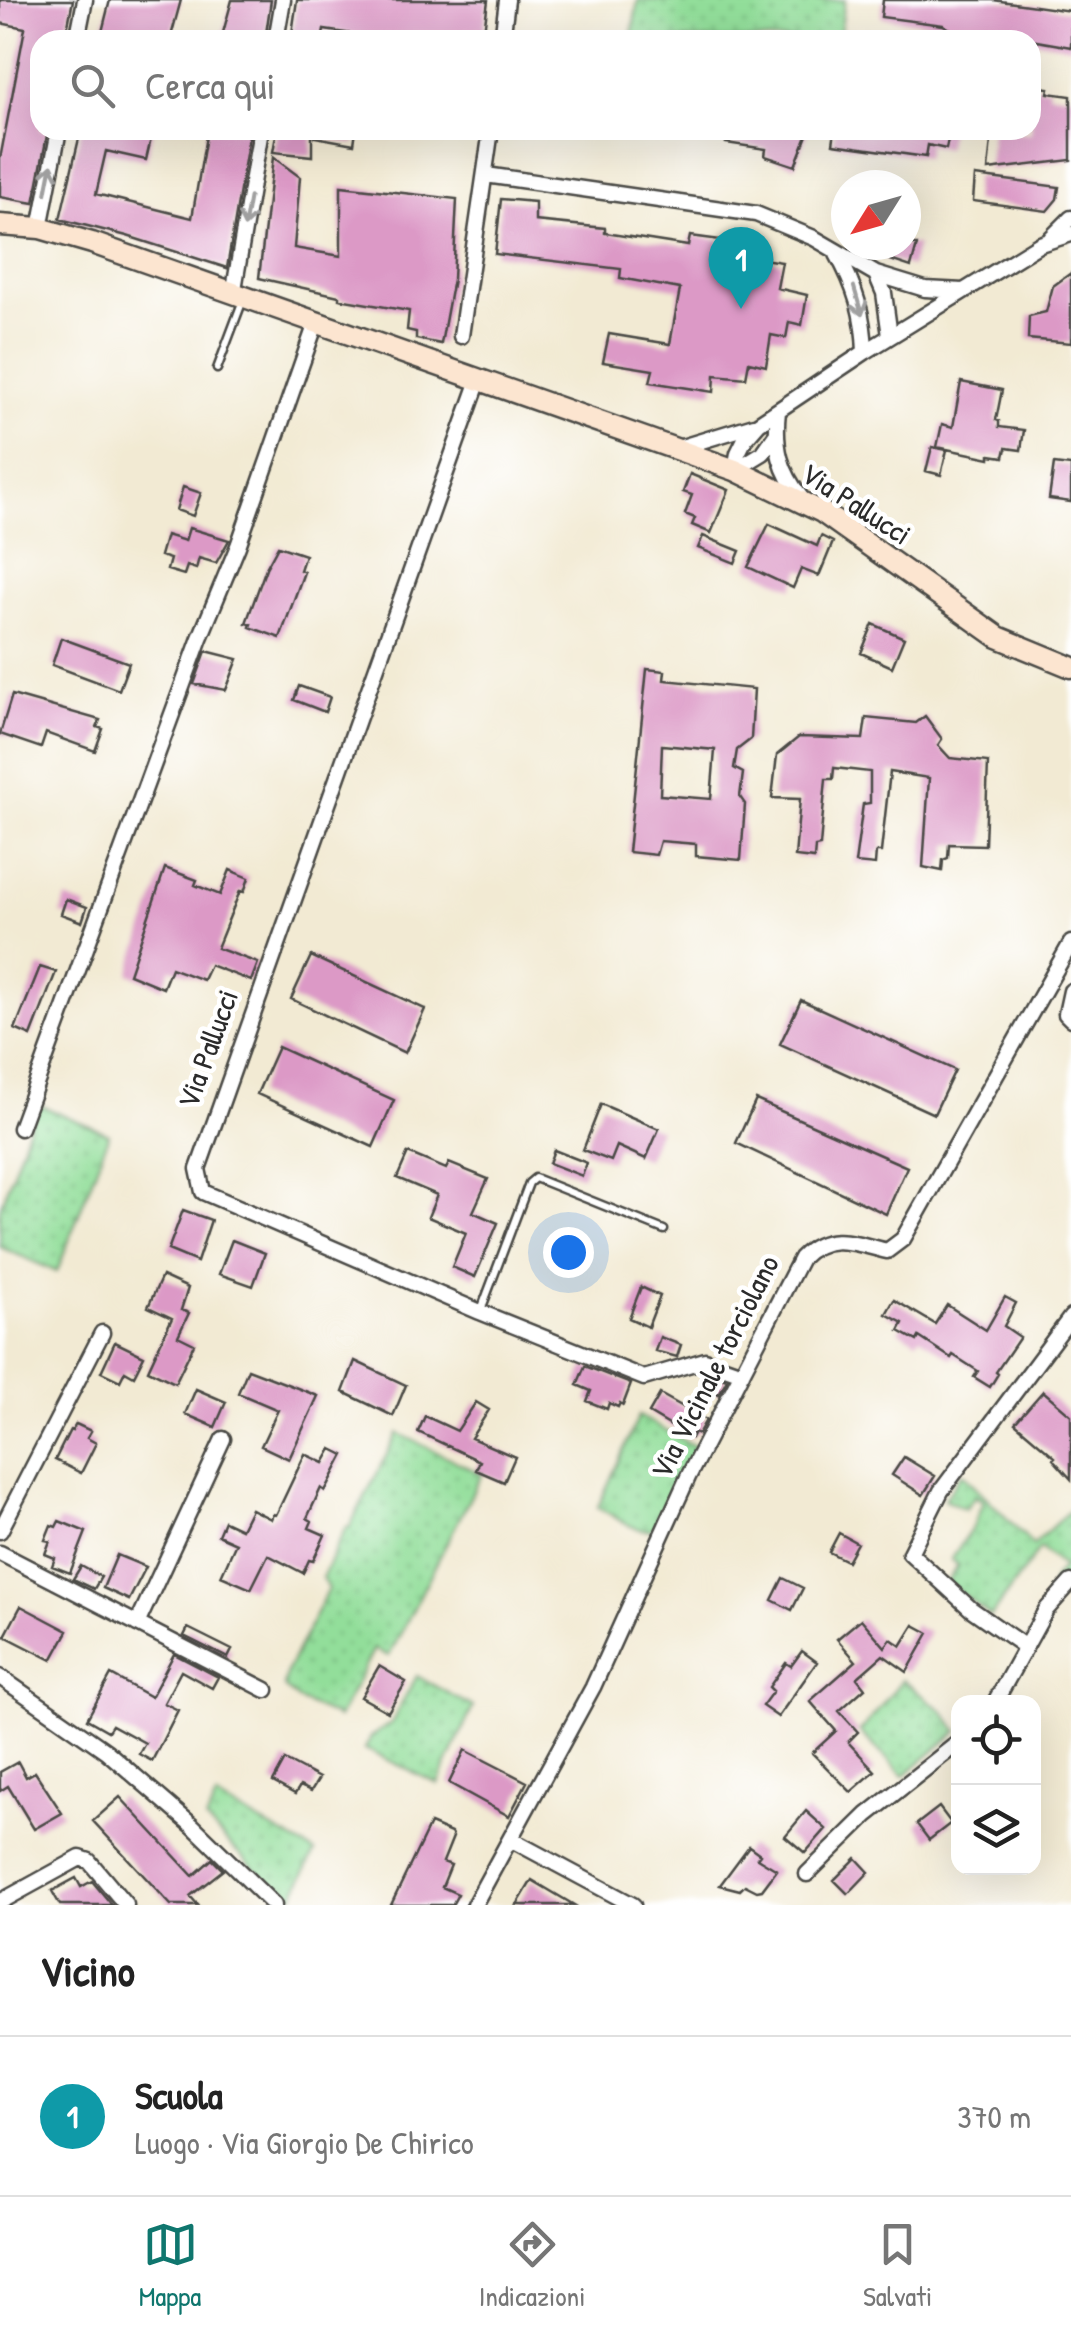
<!DOCTYPE html>
<html lang="it">
<meta charset="utf-8">
<style>
body{margin:0;font-family:"Patrick Hand",sans-serif;background:#f6f6f6;color:#222}
.controls{position:absolute;right:30px;bottom:30px;display:grid;overflow:hidden;border-radius:20px;box-shadow:0 10px 40px #0002}
.controls button{width:90px;height:90px;display:grid;place-items:center;padding:0;border:0;border-bottom:2px solid #e0e0e0;background:#fff;color:#222;font:50px sans-serif}
.compass{position:absolute;left:831px;top:170px;width:90px;height:90px;border-radius:50%;background:#fff;box-shadow:0 10px 40px #0002;rotate:233deg}
.you{position:absolute;left:568px;top:1252px;width:35px;height:35px;margin:-25px;border:8px solid #fff;border-radius:50%;background:#1a73e8;box-shadow:0 0 0 15px #1a73e833}
.badge{display:grid;place-items:center;width:65px;height:65px;border-radius:50%;background:#0f766e;color:#fff;font-size:32px;font-weight:700}
.pin{position:absolute;translate:-50% -82px;filter:drop-shadow(0 2px 5px #0008)}
.pin::after{content:'';position:absolute;top:52px;width:35px;height:30px;background:inherit;clip-path:polygon(0 0,100% 0,50% 100%)}
.list{margin:0;padding:0;list-style:none}
h2{display:flex;justify-content:space-between;align-items:center;height:130px;margin:0;padding:0 40px;font-size:42px}
h2 small{font-size:32px;font-weight:400;color:#767676}
.list li{display:grid;grid-template-columns:65px 1fr auto;gap:30px;align-items:center;box-sizing:border-box;height:160px;padding:0 40px;border-top:2px solid #e0e0e0}
.list b{display:block;font-size:38px;white-space:nowrap}
.list p{margin:0;font-size:32px;white-space:nowrap;color:#767676}
.list em{font-size:32px;font-style:normal;color:#767676}
.icon{flex:none;width:55px;height:55px;fill:none;stroke:currentColor;stroke-width:2;stroke-linecap:round;stroke-linejoin:round}
.map{position:relative;flex:none;width:1071px;height:1905px;overflow:hidden}
.search{position:absolute;background:#fff;box-shadow:0 10px 40px #0002;left:30px;right:30px;top:30px;height:110px;display:flex;align-items:center;gap:25px;box-sizing:border-box;padding:0 35px;border-radius:30px;color:#767676;font-size:38px}
.sheet{height:290px;background:#fff}
nav{display:flex;justify-content:space-around;align-items:center;box-sizing:border-box;height:140px;border-top:2px solid #e0e0e0;background:#fff;font-size:28px;color:#767676}
nav a{display:grid;justify-items:center;gap:5px}
nav .on{color:#0f766e}
.map>svg:first-child{display:block}
.grass{fill:url(#grass-dots);stroke:#5e8462;stroke-width:2.5}
.building{fill:#dc99c6;fill-rule:evenodd}
.lines{fill:none;stroke-linecap:round;stroke-linejoin:round}
.lane-casing{stroke:#494844;stroke-width:11}
.street-casing{stroke:#494844;stroke-width:19}
.secondary-casing{stroke:#494844;stroke-width:25}
.lane{stroke:#fff;stroke-width:6}
.street{stroke:#fff;stroke-width:14}
.secondary{stroke:#fce5d0;stroke-width:20}
.oneway{stroke:#a0a0a0}
.labels{text-anchor:middle;stroke-width:9;stroke-linejoin:round;paint-order:stroke}
.street-label{font-size:30px;fill:#2b2b2b;stroke:#fff}
</style>
<div class="map">
<svg width="1071" height="1905" viewBox="0 0 1071 1905">
<defs>
<pattern id="grass-dots" width="8" height="8" patternUnits="userSpaceOnUse" patternTransform="scale(2.5)"><rect width="8" height="8" fill="#92de9a"/><path d="M2 2h.1M6 6h.1" fill="none" stroke="#7ebf85" stroke-width="1.8" stroke-linecap="round"/></pattern>
</defs>
<rect width="100%" height="100%" fill="#fff"/>
<filter id="ink" filterUnits="userSpaceOnUse"><feTurbulence type="fractalNoise" baseFrequency=".01" numOctaves="2"/><feDisplacementMap in="SourceGraphic" scale="20" xChannelSelector="R" yChannelSelector="G"/><feConvolveMatrix kernelMatrix="1 2 1 2 8 2 1 2 1" color-interpolation-filters="sRGB"/></filter>
<filter id="wash" filterUnits="userSpaceOnUse"><feTurbulence type="fractalNoise" baseFrequency=".0048" numOctaves="4" result="noise"/><feDisplacementMap in="SourceGraphic" scale="40" xChannelSelector="R" yChannelSelector="G"/><feGaussianBlur stdDeviation="2.25" result="paint"/><feColorMatrix in="noise" values="0 0 0 0 0 0 0 0 0 0 0 0 0 0 0 0 0 1.4 0 .05"/><feComposite in="paint" operator="in"/></filter>
<g filter="url(#wash)">
<rect width="100%" height="100%" fill="#f2ead3"/>
<path class="grass" d="M 638,0 L 845,0 L 839,40 L 631,40 Z
M 37,1104 L 109,1134 L 57,1272 L 0,1247 L 0,1208 Z
M 639,1416 L 696,1447 L 662,1526 C 639,1538 618,1518 598,1507 Z
M 398,1433 L 482,1474 L 389,1656 L 374,1649 L 338,1718 L 298,1700 L 284,1687 L 287,1671 L 328,1589 L 322,1578 L 346,1527 L 349,1528 Z
M 962,1473 L 1033,1545 L 1071,1509 L 1071,1577 L 1047,1600 L 1054,1579 L 1063,1567 L 1040,1548 L 991,1616 L 947,1582 L 958,1565 L 951,1559 L 973,1527 L 983,1501 L 975,1496 L 965,1509 L 944,1499 Z
M 417,1676 L 473,1707 L 438,1784 L 365,1749 L 371,1737 L 391,1723 Z
M 902,1680 L 942,1710 L 958,1731 L 904,1776 L 860,1732 Z
M 216,1798 L 315,1852 L 292,1898 L 272,1886 L 206,1821 Z"/>
<g id="blocks">
<path class="building" d="M 0,0 L 73,0 L 65,40 L 40,40 L 40,130 L 48,130 L 34,203 L 0,197 L 0,159 L 25,28 L 0,23 Z
M 110,0 L 181,0 L 170,40 L 100,40 Z
M 232,0 L 271,0 L 265,40 L 221,40 Z
M 297,0 L 488,0 L 483,40 L 395,40 L 324,30 L 322,40 L 291,40 Z
M 883,0 L 993,0 L 1071,11 L 1071,47 L 1031,40 L 954,40 L 954,31 L 943,25 L 881,17 Z
M 1031,86 L 1049,88 L 1048,93 L 1071,96 L 1071,160 L 988,170 L 992,130 L 1031,133 Z
M 81,130 L 153,130 L 146,160 L 106,151 L 96,194 L 192,218 L 207,130 L 250,130 L 227,268 L 127,236 L 60,219 Z
M 277,130 L 312,130 L 312,156 L 273,152 Z
M 315,130 L 356,130 L 354,144 L 315,137 Z
M 729,130 L 809,130 L 795,166 L 765,156 L 766,149 L 726,143 Z
M 835,130 L 950,130 L 946,149 L 928,145 L 926,157 L 833,144 Z
M 273,157 L 300,177 L 294,248 L 341,256 L 341,186 L 457,199 L 453,279 L 441,344 L 416,339 L 416,332 L 407,330 L 409,311 L 339,299 L 339,296 L 259,278 Z
M 975,176 L 1059,187 L 1057,199 L 1047,211 L 973,201 Z
M 501,199 L 535,202 L 535,221 L 605,228 L 605,233 L 688,246 L 690,236 L 721,240 L 719,252 L 782,262 L 777,288 L 807,295 L 802,325 L 789,322 L 786,338 L 771,335 L 766,366 L 749,362 L 746,378 L 715,375 L 714,392 L 650,382 L 653,370 L 603,362 L 609,334 L 670,344 L 680,289 L 620,278 L 621,269 L 495,254 Z
M 886,245 L 917,245 L 911,267 L 884,258 Z
M 1071,273 L 1071,343 L 1028,339 L 1029,316 L 1046,312 L 1053,286 Z
M 961,382 L 1002,390 L 996,420 L 999,421 L 999,427 L 1024,430 L 1021,450 L 1006,448 L 1004,457 L 990,455 L 990,458 L 937,447 L 942,424 L 953,427 Z
M 932,447 L 947,450 L 941,475 L 926,471 Z
M 1054,464 L 1071,466 L 1071,502 L 1049,499 Z
M 690,474 L 729,490 L 711,533 L 692,525 L 695,518 L 685,514 L 692,495 L 683,492 Z
M 183,487 L 201,493 L 193,516 L 176,510 Z
M 769,524 L 817,546 L 821,536 L 833,542 L 819,576 L 801,569 L 793,588 L 748,567 Z
M 189,528 L 229,540 L 216,563 L 199,558 L 196,569 L 187,566 L 184,575 L 167,570 L 170,559 L 160,556 L 166,535 L 185,541 Z
M 703,536 L 740,551 L 735,563 L 698,548 Z
M 278,546 L 305,555 L 300,570 L 304,572 L 280,638 L 250,627 L 251,624 L 246,623 L 266,568 Z
M 873,624 L 904,638 L 892,667 L 861,653 Z
M 61,638 L 129,663 L 119,690 L 52,665 Z
M 206,651 L 238,659 L 226,690 L 194,684 Z
M 647,669 L 665,671 L 664,680 L 754,689 L 751,739 L 737,750 L 734,768 L 743,773 L 740,797 L 745,804 L 741,860 L 696,856 L 696,844 L 660,841 L 656,855 L 628,852 ZM 662,745 L 715,750 L 711,799 L 660,795 Z
M 299,686 L 330,697 L 325,712 L 294,700 Z
M 12,695 L 100,720 L 97,727 L 103,729 L 95,751 L 46,733 L 41,748 L 0,734 Z
M 925,716 L 942,739 L 938,745 L 950,758 L 988,762 L 985,845 L 949,844 L 948,858 L 943,860 L 942,871 L 923,867 L 929,778 L 890,772 L 881,852 L 876,852 L 875,865 L 855,863 L 863,804 L 870,803 L 870,772 L 834,768 L 833,779 L 826,779 L 820,846 L 815,847 L 814,859 L 795,857 L 800,799 L 772,798 L 777,755 L 799,737 L 863,739 L 866,718 L 916,723 Z
M 165,868 L 197,880 L 195,885 L 220,895 L 230,870 L 249,878 L 244,892 L 240,891 L 217,948 L 258,963 L 251,981 L 210,965 L 203,980 L 171,968 L 163,988 L 129,974 Z
M 66,899 L 87,907 L 82,922 L 61,914 Z
M 311,956 L 425,1009 L 405,1053 L 291,999 Z
M 40,967 L 56,972 L 31,1036 L 15,1029 Z
M 801,1000 L 955,1070 L 934,1114 L 780,1044 Z
M 278,1047 L 394,1100 L 373,1147 L 257,1094 Z
M 756,1100 L 907,1167 L 886,1214 L 736,1143 Z
M 601,1104 L 659,1129 L 646,1159 L 617,1146 L 611,1161 L 583,1150 Z
M 554,1150 L 587,1163 L 582,1176 L 549,1163 Z
M 408,1153 L 446,1169 L 449,1163 L 488,1179 L 473,1212 L 498,1223 L 475,1277 L 452,1267 L 466,1233 L 428,1217 L 437,1195 L 397,1178 Z
M 183,1210 L 211,1220 L 197,1262 L 168,1250 Z
M 232,1240 L 265,1253 L 253,1286 L 219,1274 Z
M 162,1276 L 188,1288 L 181,1310 L 189,1313 L 178,1336 L 194,1344 L 175,1383 L 148,1370 L 172,1318 L 148,1307 Z
M 641,1287 L 660,1296 L 648,1327 L 629,1318 Z
M 1005,1297 L 1016,1303 L 1004,1326 L 1020,1337 L 996,1372 L 998,1374 L 990,1387 L 974,1377 L 978,1371 L 953,1355 L 951,1358 L 919,1337 L 917,1341 L 899,1331 L 903,1323 L 886,1314 L 894,1300 L 935,1324 L 947,1305 L 986,1330 Z
M 660,1337 L 681,1345 L 677,1357 L 655,1351 Z
M 115,1342 L 144,1356 L 134,1376 L 125,1371 L 120,1381 L 101,1372 Z
M 355,1361 L 406,1385 L 393,1416 L 343,1392 Z
M 585,1366 L 631,1384 L 623,1405 L 620,1403 L 618,1407 L 609,1403 L 607,1409 L 587,1401 L 591,1391 L 577,1385 Z
M 248,1369 L 318,1396 L 289,1459 L 261,1446 L 278,1410 L 238,1393 Z
M 706,1372 L 727,1379 L 719,1394 L 700,1385 Z
M 196,1389 L 226,1402 L 215,1427 L 185,1414 Z
M 1043,1391 L 1071,1415 L 1071,1479 L 1053,1459 L 1055,1457 L 1015,1423 Z
M 660,1394 L 706,1420 L 698,1434 L 694,1432 L 691,1438 L 649,1413 Z
M 476,1402 L 489,1410 L 471,1438 L 515,1457 L 504,1482 L 476,1470 L 480,1461 L 418,1432 L 425,1416 L 457,1431 Z
M 76,1424 L 91,1431 L 87,1438 L 96,1443 L 81,1473 L 55,1460 L 70,1430 L 72,1431 Z
M 332,1449 L 344,1455 L 325,1491 L 321,1488 L 307,1518 L 312,1521 L 309,1528 L 325,1535 L 313,1561 L 309,1560 L 303,1573 L 268,1555 L 251,1589 L 221,1576 L 236,1543 L 218,1535 L 224,1521 L 241,1529 L 251,1509 L 271,1519 L 273,1514 L 276,1515 L 305,1454 L 324,1463 Z
M 904,1457 L 935,1476 L 923,1495 L 892,1475 Z
M 59,1521 L 86,1532 L 70,1573 L 52,1566 L 55,1558 L 45,1554 L 50,1541 L 45,1540 L 51,1525 L 56,1527 Z
M 839,1533 L 857,1543 L 847,1561 L 829,1552 Z
M 117,1555 L 146,1567 L 129,1600 L 103,1588 Z
M 81,1566 L 101,1577 L 94,1589 L 73,1579 Z
M 783,1578 L 803,1588 L 792,1610 L 772,1600 Z
M 21,1606 L 68,1631 L 52,1660 L 5,1636 Z
M 861,1619 L 885,1647 L 891,1639 L 901,1646 L 914,1625 L 929,1633 L 907,1672 L 883,1655 L 857,1678 L 865,1688 L 839,1711 L 858,1732 L 848,1742 L 875,1771 L 851,1792 L 812,1753 L 836,1731 L 810,1701 L 856,1661 L 837,1639 Z
M 188,1628 L 232,1650 L 228,1658 L 184,1636 Z
M 802,1651 L 817,1662 L 778,1717 L 762,1706 L 773,1691 L 769,1687 L 786,1663 L 791,1666 Z
M 174,1654 L 218,1677 L 212,1688 L 181,1671 L 164,1703 L 178,1710 L 152,1761 L 139,1754 L 145,1743 L 112,1725 L 108,1731 L 87,1719 L 111,1675 L 151,1697 Z
M 379,1666 L 406,1682 L 388,1712 L 361,1697 Z
M 465,1750 L 527,1782 L 509,1816 L 449,1783 Z
M 285,1760 L 319,1778 L 311,1791 L 300,1786 L 295,1794 L 273,1782 Z
M 18,1762 L 26,1777 L 35,1772 L 62,1813 L 34,1829 L 8,1786 L 0,1791 L 0,1772 Z
M 120,1797 L 193,1876 L 212,1859 L 223,1870 L 190,1896 L 198,1905 L 171,1905 L 93,1821 Z
M 939,1807 L 951,1823 L 929,1840 L 917,1824 Z
M 806,1811 L 826,1829 L 805,1853 L 785,1836 Z
M 430,1824 L 451,1833 L 453,1837 L 443,1862 L 451,1865 L 442,1887 L 458,1894 L 452,1905 L 391,1905 Z
M 749,1846 L 760,1854 L 757,1858 L 777,1870 L 762,1890 L 757,1891 L 745,1885 L 740,1890 L 720,1885 Z
M 856,1858 L 869,1872 L 848,1894 L 834,1880 Z
M 76,1878 L 81,1887 L 92,1881 L 112,1905 L 60,1905 L 52,1891 Z
M 532,1880 L 574,1905 L 517,1905 Z"/>
</g>
</g>
<g filter="url(#ink)">
<use href="#blocks" fill-opacity="0" stroke="#494844" stroke-width="2.5"/>
<g class="lines">
<defs>
<path id="lane" d="M 217,369 L 243,300
M 481,1310 L 529,1183 L 535,1178 L 664,1230"/>
<path id="street" d="M 77,40 L 85,0
M 276,40 L 283,0
M 502,40 L 507,0
M 486,175 L 756,214 L 814,238 L 876,274 L 925,289 L 963,291
M 40,228 L 59,130
M 1051,238 L 1071,218
M 837,254 C 855,286 864,315 865,352
M 876,274 L 884,293 L 890,336
M 233,295 L 261,130
M 461,336 L 491,130
M 479,380 L 198,1169 L 203,1192 L 480,1312 L 644,1378 L 705,1360 L 742,1373
M 778,411 C 774,447 780,471 802,499
M 675,449 L 754,425
M 735,470 L 738,453 L 745,439 L 759,423 L 865,352 L 1040,244 L 1071,234
M 735,470 L 763,453 L 775,436
M 1071,991 L 1066,1014 L 1071,1019
M 20,1128 L 200,638 L 238,546 L 316,323
M 0,1531 L 102,1333
M 0,1553 L 266,1690
M 137,1624 L 223,1439
M 1024,1646 L 971,1609 L 910,1553 L 941,1491 L 1071,1317
M 0,1677 L 106,1751 L 193,1826 L 274,1905
M 995,1702 L 1046,1610 L 1071,1582
M 510,1839 L 633,1905
M 807,1874 L 867,1815 L 958,1743
M 0,1902 L 80,1858 L 89,1861 L 126,1905
M 474,1905 L 593,1687 L 688,1477 L 801,1258 C 828,1231 854,1243 887,1251 L 903,1239 L 1071,943"/>
<path id="secondary" d="M 0,225 L 40,228 L 92,243 L 735,470 L 822,512 L 998,637 L 1071,667"/>
</defs>
<use href="#lane" class="lane-casing"/>
<use href="#street" class="street-casing"/>
<use href="#secondary" class="secondary-casing"/>
<use href="#lane" class="lane"/>
<use href="#street" class="street"/>
<use href="#secondary" class="secondary"/>
</g>
<defs><path id="oneway-shaft" d="M-6 0H5M1.5-3L5.5 0L1.5 3" fill="none" stroke-width="1.6" stroke-linecap="round" stroke-linejoin="round" transform="scale(2.5)"/></defs>
<g class="oneway">
<use href="#oneway-shaft" transform="translate(49 179) rotate(-79)"/>
<use href="#oneway-shaft" transform="translate(247 212) rotate(100)"/>
<use href="#oneway-shaft" transform="translate(858 301) rotate(74)"/>
</g>
</g>
<g class="labels">
<g class="street-label">
<text transform="translate(856 504) rotate(33)" y="10">Via Pallucci</text>
<text transform="translate(208 1049) rotate(-70)" y="10">Via Pallucci</text>
<text transform="translate(715 1367) rotate(-63)" y="10">Via Vicinale torciolano</text>
</g>
</g>
</svg>
<div class="controls">
<button><svg class="icon" aria-label="locate" viewBox="0 0 24 24"><circle cx="12" cy="12" r="6"/><path d="M12 2v4M12 18v4M2 12h4M18 12h4"/></svg></button>
<button><svg class="icon" aria-label="layers" viewBox="0 0 24 24"><path d="M12 4l9 5-9 5-9-5zM3 14l9 5 9-5"/></svg></button>
</div>
<svg class="compass" viewBox="-18 -18 36 36"><path d="M0-13l5 13h-10z" fill="#e53935"/><path d="M0 13l5-13h-10z" fill="#767676"/></svg>
<div class="you"></div>
<div class="pin badge" style="left:741px;top:309px;background:#0f9aa8">1</div>
<div class="search"><svg class="icon" aria-label="search" viewBox="0 0 24 24"><circle cx="10" cy="10" r="6"/><path d="M15 15l6 6"/></svg>Cerca qui</div>
</div>
<section class="sheet">
<h2>Vicino<small></small></h2>
<ul class="list">
<li><span class="badge" style="background:#0f9aa8">1</span><div><b>Scuola</b><p>Luogo · Via Giorgio De Chirico</p></div><em>370 m</em></li>
</ul>
</section>
<nav>
<a class="on"><svg class="icon" aria-label="map" viewBox="0 0 24 24"><path d="M3 6l6-2 6 2 6-2v14l-6 2-6-2-6 2zM9 4v14M15 6v14"/></svg>Mappa</a>
<a><svg class="icon" aria-label="directions" viewBox="0 0 24 24"><path d="M12 3l9 9-9 9-9-9zM9 14v-3h6M13 9l2 2-2 2"/></svg>Indicazioni</a>
<a><svg class="icon" aria-label="saved" viewBox="0 0 24 24"><path d="M7 4h10v16l-5-4-5 4z"/></svg>Salvati</a>
</nav>
